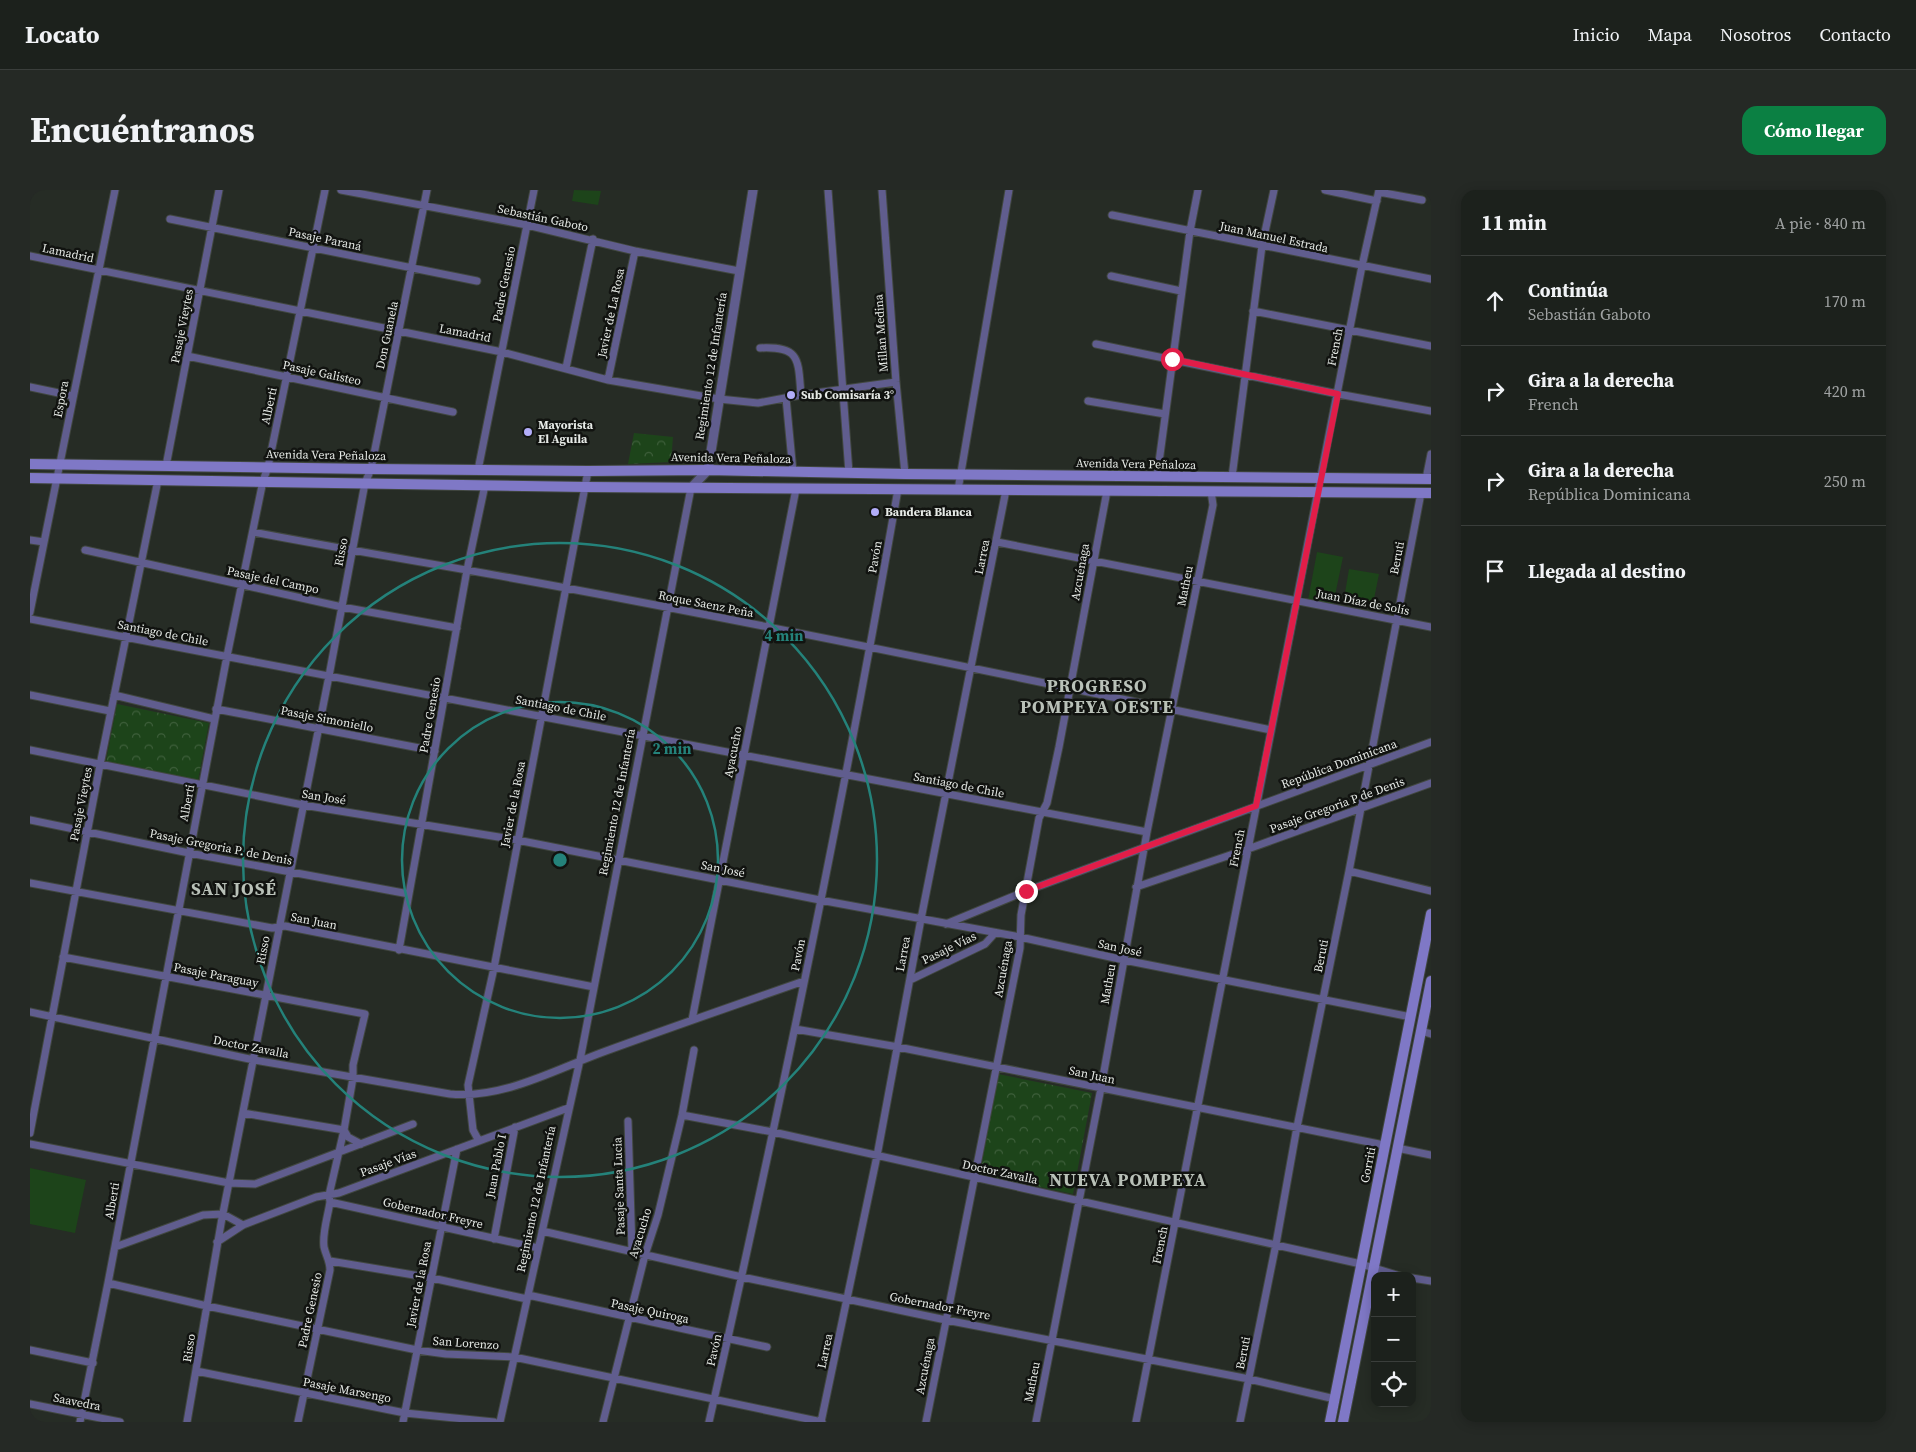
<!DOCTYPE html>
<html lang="es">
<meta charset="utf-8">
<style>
body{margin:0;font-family:"Source Serif 4",serif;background:#252925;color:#f1f3f6}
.controls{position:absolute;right:15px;bottom:15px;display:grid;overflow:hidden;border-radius:10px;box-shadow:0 2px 12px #0003}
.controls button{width:45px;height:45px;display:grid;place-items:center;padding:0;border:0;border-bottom:1px solid #3a3e3b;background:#1c211c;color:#f1f3f6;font:25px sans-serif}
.stop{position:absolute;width:15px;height:15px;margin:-11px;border:4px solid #e11d48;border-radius:50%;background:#fff}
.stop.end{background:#e11d48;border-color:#fff;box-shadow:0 1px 5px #0008}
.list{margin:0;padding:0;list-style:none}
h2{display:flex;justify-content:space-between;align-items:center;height:65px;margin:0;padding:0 20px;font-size:21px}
h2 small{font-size:16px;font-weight:400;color:#a0a3a3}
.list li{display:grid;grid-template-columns:32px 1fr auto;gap:15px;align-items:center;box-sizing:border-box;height:90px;padding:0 20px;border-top:1px solid #3a3e3b}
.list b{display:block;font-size:19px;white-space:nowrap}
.list p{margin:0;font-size:16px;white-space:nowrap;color:#a0a3a3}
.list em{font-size:16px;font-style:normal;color:#a0a3a3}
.icon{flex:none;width:28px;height:28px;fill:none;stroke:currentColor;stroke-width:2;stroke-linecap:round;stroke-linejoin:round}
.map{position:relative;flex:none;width:1401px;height:1232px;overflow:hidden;border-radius:15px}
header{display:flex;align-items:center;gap:30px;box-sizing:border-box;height:70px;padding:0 25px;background:#1c211c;border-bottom:1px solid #3a3e3b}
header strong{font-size:24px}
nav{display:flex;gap:28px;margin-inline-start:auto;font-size:18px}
.intro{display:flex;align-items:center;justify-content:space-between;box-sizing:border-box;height:120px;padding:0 30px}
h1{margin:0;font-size:35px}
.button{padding:12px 22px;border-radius:15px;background:#0b8043;color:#fff;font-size:18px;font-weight:700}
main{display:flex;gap:30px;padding:0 30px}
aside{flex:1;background:#1c211c;border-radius:15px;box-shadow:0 2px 12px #0003}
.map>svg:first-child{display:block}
.park{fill:url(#park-crowns)}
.pitch{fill:#1d441a}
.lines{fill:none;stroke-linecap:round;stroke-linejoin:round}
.minor-casing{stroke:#414740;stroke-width:9}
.tertiary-casing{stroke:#414740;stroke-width:11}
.secondary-casing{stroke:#414740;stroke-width:12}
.minor{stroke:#605d8e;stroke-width:7}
.tertiary{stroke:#605d8e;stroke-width:9}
.secondary{stroke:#7f78c6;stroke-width:10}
.route{stroke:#e11d48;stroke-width:6}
.ring{fill:none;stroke:#24827a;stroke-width:2.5}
.poi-dot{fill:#b2adf9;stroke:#111310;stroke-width:2}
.labels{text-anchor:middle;stroke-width:5;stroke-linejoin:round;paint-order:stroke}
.street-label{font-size:12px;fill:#e6eae6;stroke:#111310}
.poi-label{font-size:12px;font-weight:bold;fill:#e6eae6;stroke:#111310;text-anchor:start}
.district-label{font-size:18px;font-weight:bold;letter-spacing:1px;fill:#b9c1b8;stroke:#111310}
.centre{fill:#24827a;stroke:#111310;stroke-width:2.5}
.ring-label{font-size:15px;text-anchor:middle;font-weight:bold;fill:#24827a;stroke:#111310;stroke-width:5;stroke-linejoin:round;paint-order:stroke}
</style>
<header>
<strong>Locato</strong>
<nav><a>Inicio</a><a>Mapa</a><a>Nosotros</a><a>Contacto</a></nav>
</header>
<div class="intro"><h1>Encuéntranos</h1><a class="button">Cómo llegar</a></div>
<main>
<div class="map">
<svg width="1401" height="1232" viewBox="0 0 1401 1232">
<defs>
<pattern id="park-crowns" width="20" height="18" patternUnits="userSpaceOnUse" patternTransform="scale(1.25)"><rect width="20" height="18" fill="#1d441a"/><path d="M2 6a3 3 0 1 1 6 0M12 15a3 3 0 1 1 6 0" fill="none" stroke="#3e5f3b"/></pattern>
</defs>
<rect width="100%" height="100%" fill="#262c25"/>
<path class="park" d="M 604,243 L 643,247 L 641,272 L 598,274 Z
M 87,514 L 179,533 L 168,591 L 76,571 Z
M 968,884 L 1062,903 L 1043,1004 L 950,984 Z"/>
<path class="pitch" d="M 544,0 L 571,1 L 568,15 L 542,11 Z
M 1287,362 L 1313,367 L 1303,415 L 1278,410 Z
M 1319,379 L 1349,384 L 1343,414 L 1314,409 Z
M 0,978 L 56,990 L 45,1043 L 0,1034 Z"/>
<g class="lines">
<defs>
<path id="minor" d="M 311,0 L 497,35 L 605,61 L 709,81
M 798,0 L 819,283
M 852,0 L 866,192 L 875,284
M 1295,0 L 1347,11
M 1349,2 L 1392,10
M 1082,25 L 1401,89
M 140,29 L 447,91
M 0,66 L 472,162 L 578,190 L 689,209 L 728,213 L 771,205 L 866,192
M 1081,86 L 1151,101
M 1223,121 L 1401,156
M 1066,154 L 1308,204 L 1401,221
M 730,158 C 771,156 768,170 771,205
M 157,166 L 423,222
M 536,178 L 563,49
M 578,190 L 605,61
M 0,197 L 43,206
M 756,208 L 763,282
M 1058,211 L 1135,224
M 136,276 L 189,0
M 448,280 L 504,0
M 1127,287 L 1160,41 L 1168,0
M 1202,287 L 1232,56 L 1244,0
M 1396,289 L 1401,264
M 928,300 L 979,0
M 223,342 C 327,362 431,378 536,398 C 771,442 1006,491 1241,540
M 0,350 L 14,352
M 967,352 L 1401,437
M 55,360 L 312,417 L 427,438
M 0,422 L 85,0
M 0,429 L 1117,642
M 0,505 L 80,521
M 84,505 L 184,529
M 186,519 L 405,561
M 0,560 L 273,615 L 487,650 L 790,710 L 990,747 L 1094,770 L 1381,827
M 0,630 L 159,663 L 379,704
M 1319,681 L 1401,701
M 0,693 L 242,738 L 255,736 L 564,797
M 1106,697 L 1218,659 L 1401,593
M 916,734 L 996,701 L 1401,552
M 369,760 L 437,380 L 455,295
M 33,767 L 335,824 L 323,875 L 323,888 L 314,940 L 299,1005 L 300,1012 L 508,1058
M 880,790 L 955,754 L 965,743
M 0,822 L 224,870 L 420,904 C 474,909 526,879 576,861 C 642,837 708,814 774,791
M 662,830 L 766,299
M 765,839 L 868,857 L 1354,955
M 1391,841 L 1401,844
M 213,923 L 314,940 L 318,947 L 331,954
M 652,925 L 743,942 L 1331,1074 L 1370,1086
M 598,931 L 602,1061
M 0,943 L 70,575 L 128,290
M 449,951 L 443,940 L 438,895 L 464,778 L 558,281
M 0,954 L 199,993 L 225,994 L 383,934
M 1367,958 L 1401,965
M 512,1041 L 712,1087 L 916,1130 L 1219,1189 L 1305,1209
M 464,1049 L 485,937
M 187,1052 L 213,1035 L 286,1007 L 309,1003 L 538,918
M 85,1057 L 173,1025 L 193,1024 L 213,1035
M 300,1071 L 402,1088 L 497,1109
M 1382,1088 L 1401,1091
M 78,1093 L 177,1116 L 387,1160 L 416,1164 L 484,1167 L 792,1232
M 498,1105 L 737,1157
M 0,1160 L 63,1173
M 166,1181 L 375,1223 L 464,1232
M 0,1214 L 90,1232
M 50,1232 L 78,1093 L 197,466 L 233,291 L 238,277 L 295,0
M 157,1232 L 192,1028 L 299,486 L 335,293 L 341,279 L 397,0
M 268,1232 L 300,1080 C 300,1071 296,1066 294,1057 C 292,1043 298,1026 300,1012
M 373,1232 L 427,959
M 470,1232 L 550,870 L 661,298
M 573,1232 L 615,1065 L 628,1025 L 652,925 L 664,860
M 679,1232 C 749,923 814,612 868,299
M 791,1232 L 847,966 L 891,729 L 976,300
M 896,1232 L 990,758 L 991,725 L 1009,628 L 1017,613 L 1029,557 L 1077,301
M 1006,1232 L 1071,898 L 1117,642 L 1183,315 L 1181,301
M 1106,1232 L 1332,76 L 1349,0
M 1210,1232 L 1246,1054 L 1267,937 L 1319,681 L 1391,303"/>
<path id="tertiary" d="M 661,298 L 678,280 L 723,0"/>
<path id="secondary" d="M 0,274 L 341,279 L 558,281 L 678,280 L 875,284 L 1401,289
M 0,288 L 556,297 L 1401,303
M 1300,1232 L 1401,724
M 1313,1232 L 1401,791"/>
</defs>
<use href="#minor" class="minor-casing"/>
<use href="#tertiary" class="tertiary-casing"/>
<use href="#secondary" class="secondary-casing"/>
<use href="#minor" class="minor"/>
<use href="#tertiary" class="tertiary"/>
<use href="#secondary" class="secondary"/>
</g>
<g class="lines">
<path class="route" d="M 996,701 L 1226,616 L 1308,204 L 1142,169"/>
</g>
<g class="ring">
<circle cx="530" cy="670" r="158"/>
<circle cx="530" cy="670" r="317"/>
</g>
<g class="poi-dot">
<circle cx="761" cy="205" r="5"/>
<circle cx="498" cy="242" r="5"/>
<circle cx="845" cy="322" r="5"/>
</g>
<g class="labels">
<g class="street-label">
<text transform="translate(513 28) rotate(12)" y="4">Sebastián Gaboto</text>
<text transform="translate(1244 47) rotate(12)" y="4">Juan Manuel Estrada</text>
<text transform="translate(295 49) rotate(12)" y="4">Pasaje Paraná</text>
<text transform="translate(38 63) rotate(12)" y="4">Lamadrid</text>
<text transform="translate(474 94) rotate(-79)" y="4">Padre Genesio</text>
<text transform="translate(581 123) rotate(-78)" y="4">Javier de La Rosa</text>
<text transform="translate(152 136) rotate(-79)" y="4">Pasaje Vieytes</text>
<text transform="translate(435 143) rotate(11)" y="4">Lamadrid</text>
<text transform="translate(851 143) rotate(-94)" y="4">Millan Medina</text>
<text transform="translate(357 145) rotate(-78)" y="4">Don Guanela</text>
<text transform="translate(1305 157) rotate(-79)" y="4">French</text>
<text transform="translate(681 176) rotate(-81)" y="4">Regimiento 12 de Infantería</text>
<text transform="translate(292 183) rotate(12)" y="4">Pasaje Galisteo</text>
<text transform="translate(31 209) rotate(-79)" y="4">Espora</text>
<text transform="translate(239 216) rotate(-78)" y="4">Alberti</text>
<text transform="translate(296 265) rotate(1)" y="4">Avenida Vera Peñaloza</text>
<text transform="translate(701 268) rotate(1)" y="4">Avenida Vera Peñaloza</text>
<text transform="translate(1106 274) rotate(1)" y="4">Avenida Vera Peñaloza</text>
<text transform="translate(311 362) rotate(-79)" y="4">Risso</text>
<text transform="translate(845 367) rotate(-80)" y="4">Pavón</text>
<text transform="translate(952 367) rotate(-79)" y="4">Larrea</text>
<text transform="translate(1367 368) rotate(-79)" y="4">Beruti</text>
<text transform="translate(1050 382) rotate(-80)" y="4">Azcuénaga</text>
<text transform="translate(243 390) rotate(12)" y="4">Pasaje del Campo</text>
<text transform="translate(1155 396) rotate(-79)" y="4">Matheu</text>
<text transform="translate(1333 412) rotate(11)" y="4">Juan Díaz de Solís</text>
<text transform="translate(676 414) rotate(11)" y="4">Roque Saenz Peña</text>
<text transform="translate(133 443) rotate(11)" y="4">Santiago de Chile</text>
<text transform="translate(531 518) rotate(11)" y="4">Santiago de Chile</text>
<text transform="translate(400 525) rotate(-80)" y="4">Padre Genesio</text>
<text transform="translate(297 529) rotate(11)" y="4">Pasaje Simoniello</text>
<text transform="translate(703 562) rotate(-79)" y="4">Ayacucho</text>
<text transform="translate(1309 574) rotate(-20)" y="4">República Dominicana</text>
<text transform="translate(929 595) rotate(11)" y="4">Santiago de Chile</text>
<text transform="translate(294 607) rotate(9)" y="4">San José</text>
<text transform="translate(587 612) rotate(-79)" y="4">Regimiento 12 de Infantería</text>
<text transform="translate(157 613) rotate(-79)" y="4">Alberti</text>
<text transform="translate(51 614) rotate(-79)" y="4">Pasaje Vieytes</text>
<text transform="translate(483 614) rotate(-79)" y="4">Javier de la Rosa</text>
<text transform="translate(1307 615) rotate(-20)" y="4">Pasaje Gregoria P de Denis</text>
<text transform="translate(191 657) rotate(11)" y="4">Pasaje Gregoria P. de Denis</text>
<text transform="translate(1207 658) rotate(-79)" y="4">French</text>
<text transform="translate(693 679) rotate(11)" y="4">San José</text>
<text transform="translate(284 731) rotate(11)" y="4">San Juan</text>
<text transform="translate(919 758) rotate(-26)" y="4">Pasaje Vías</text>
<text transform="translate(1090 758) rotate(12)" y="4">San José</text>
<text transform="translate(233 760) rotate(-79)" y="4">Risso</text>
<text transform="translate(873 764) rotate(-80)" y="4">Larrea</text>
<text transform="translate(768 765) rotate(-79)" y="4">Pavón</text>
<text transform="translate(1291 766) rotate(-79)" y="4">Beruti</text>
<text transform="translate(973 779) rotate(-80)" y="4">Azcuénaga</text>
<text transform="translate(186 785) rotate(11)" y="4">Pasaje Paraguay</text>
<text transform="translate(1078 794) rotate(-80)" y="4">Matheu</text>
<text transform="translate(221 857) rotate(11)" y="4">Doctor Zavalla</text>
<text transform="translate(1062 885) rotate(12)" y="4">San Juan</text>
<text transform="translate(358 973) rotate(-20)" y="4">Pasaje Vías</text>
<text transform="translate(1338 975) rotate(-79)" y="4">Gorriti</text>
<text transform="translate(466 976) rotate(-79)" y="4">Juan Pablo I</text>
<text transform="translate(970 982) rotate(12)" y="4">Doctor Zavalla</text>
<text transform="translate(589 996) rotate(-92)" y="4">Pasaje Santa Lucia</text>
<text transform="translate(506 1009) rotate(-78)" y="4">Regimiento 12 de Infantería</text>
<text transform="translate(82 1011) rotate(-80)" y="4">Alberti</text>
<text transform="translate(403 1023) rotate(13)" y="4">Gobernador Freyre</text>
<text transform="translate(610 1043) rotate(-73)" y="4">Ayacucho</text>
<text transform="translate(1130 1055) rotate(-79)" y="4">French</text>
<text transform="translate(389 1094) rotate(-79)" y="4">Javier de la Rosa</text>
<text transform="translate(910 1116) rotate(11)" y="4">Gobernador Freyre</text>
<text transform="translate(280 1120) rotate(-78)" y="4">Padre Genesio</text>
<text transform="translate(620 1121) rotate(12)" y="4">Pasaje Quiroga</text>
<text transform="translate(436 1153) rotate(4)" y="4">San Lorenzo</text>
<text transform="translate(159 1158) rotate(-81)" y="4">Risso</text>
<text transform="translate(684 1160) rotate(-77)" y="4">Pavón</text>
<text transform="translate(795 1161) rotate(-78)" y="4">Larrea</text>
<text transform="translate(1213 1163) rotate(-79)" y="4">Beruti</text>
<text transform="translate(895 1176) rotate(-79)" y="4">Azcuénaga</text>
<text transform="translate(1002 1192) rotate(-79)" y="4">Matheu</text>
<text transform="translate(317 1200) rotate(11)" y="4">Pasaje Marsengo</text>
<text transform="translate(47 1212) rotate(11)" y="4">Saavedra</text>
</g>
<g class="poi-label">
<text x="771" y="209">Sub Comisaría 3°</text>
<text x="508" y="239">Mayorista<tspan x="508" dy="14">El Aguila</tspan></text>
<text x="855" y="326">Bandera Blanca</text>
</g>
<g class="district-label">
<text x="1067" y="502">PROGRESO<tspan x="1067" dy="21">POMPEYA OESTE</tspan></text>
<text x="204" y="705">SAN JOSÉ</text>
<text x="1098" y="996">NUEVA POMPEYA</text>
</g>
</g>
<circle cx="530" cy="670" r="8" class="centre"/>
<g class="ring-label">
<text x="754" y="451">4 min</text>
<text x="642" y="564">2 min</text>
</g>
</svg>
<div class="controls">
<button>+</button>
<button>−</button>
<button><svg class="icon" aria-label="locate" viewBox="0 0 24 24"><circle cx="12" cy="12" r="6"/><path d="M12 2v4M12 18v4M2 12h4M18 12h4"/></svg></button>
</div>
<div class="stop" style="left:1142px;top:169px"></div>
<div class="stop end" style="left:996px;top:701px"></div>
</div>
<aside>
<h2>11 min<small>A pie · 840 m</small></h2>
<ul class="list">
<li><svg class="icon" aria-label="ahead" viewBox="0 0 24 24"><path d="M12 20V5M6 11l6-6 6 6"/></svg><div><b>Continúa</b><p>Sebastián Gaboto</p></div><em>170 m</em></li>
<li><svg class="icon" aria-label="right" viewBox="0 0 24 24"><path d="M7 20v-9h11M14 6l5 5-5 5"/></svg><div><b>Gira a la derecha</b><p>French</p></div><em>420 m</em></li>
<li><svg class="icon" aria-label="right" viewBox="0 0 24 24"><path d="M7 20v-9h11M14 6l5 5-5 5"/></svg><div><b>Gira a la derecha</b><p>República Dominicana</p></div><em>250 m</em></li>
<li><svg class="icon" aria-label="arrive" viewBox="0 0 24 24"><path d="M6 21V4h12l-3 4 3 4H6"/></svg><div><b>Llegada al destino</b></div></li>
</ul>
</aside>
</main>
